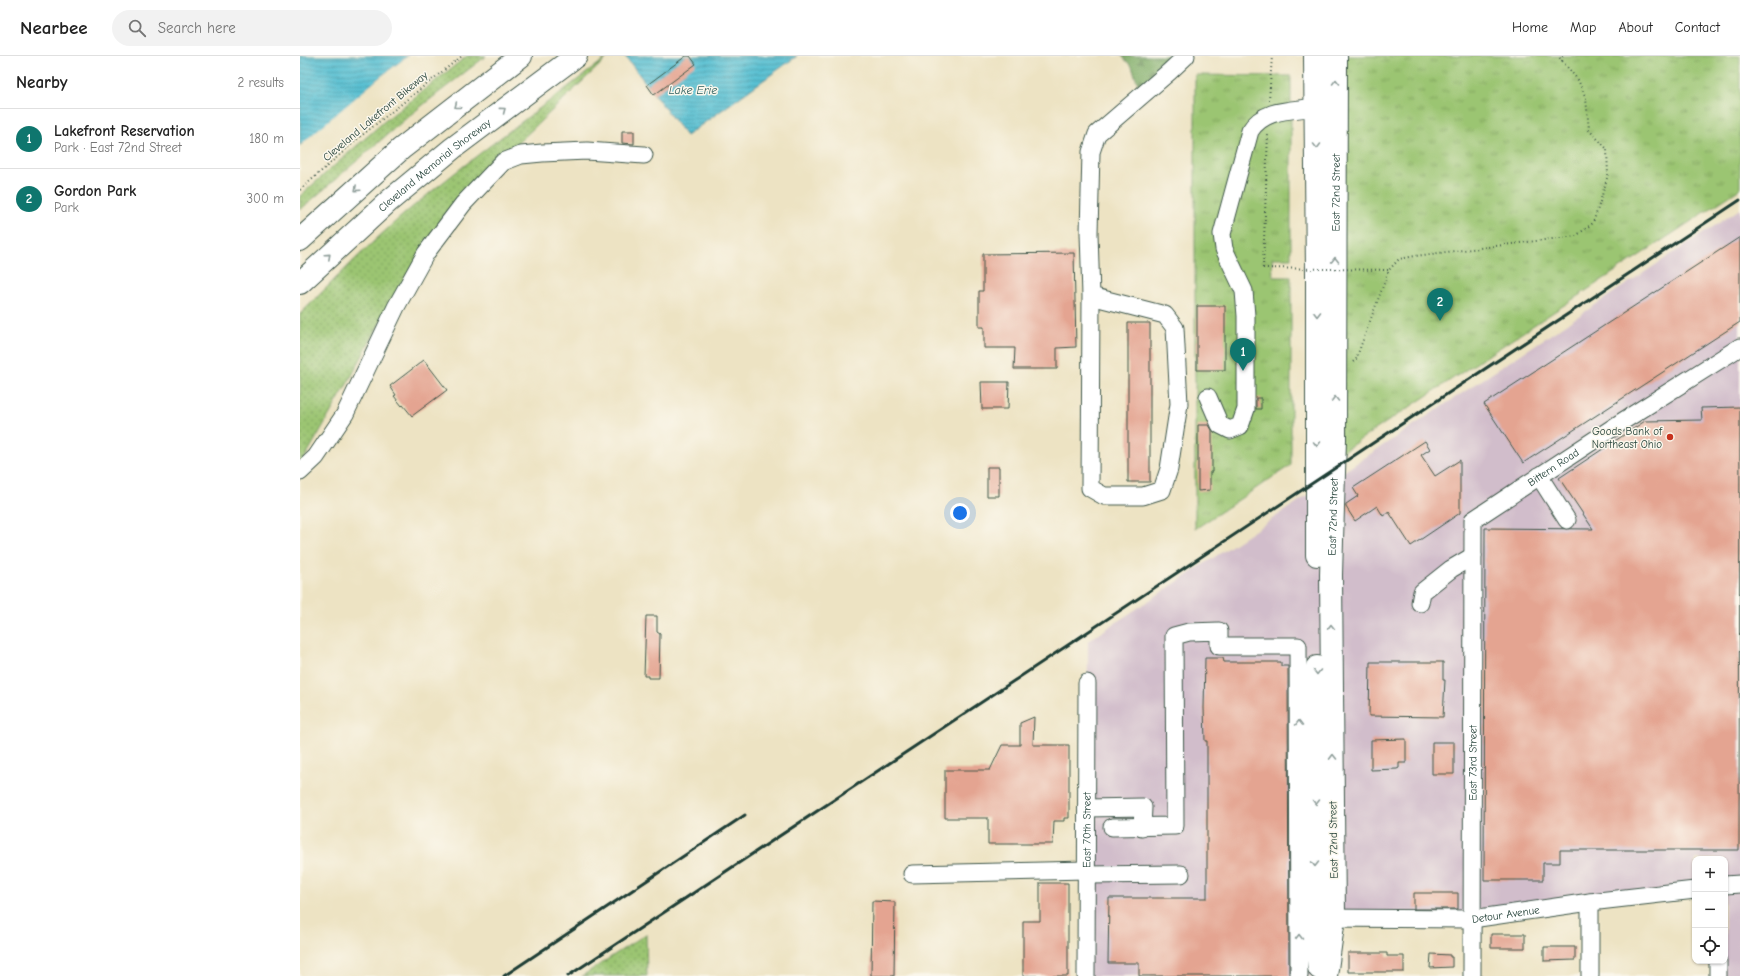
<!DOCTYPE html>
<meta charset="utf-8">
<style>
body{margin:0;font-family:"Comic Neue",sans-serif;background:#f2f2f2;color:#222}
.controls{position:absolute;right:12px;bottom:12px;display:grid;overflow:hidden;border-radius:8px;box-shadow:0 1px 3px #0004}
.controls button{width:36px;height:36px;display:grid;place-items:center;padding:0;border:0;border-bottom:1px solid #e0e0e0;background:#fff;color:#222;font:20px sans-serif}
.you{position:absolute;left:660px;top:457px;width:14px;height:14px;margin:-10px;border:3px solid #fff;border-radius:50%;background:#1a73e8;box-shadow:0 0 0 6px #1a73e833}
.badge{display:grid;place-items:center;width:26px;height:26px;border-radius:50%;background:#0f766e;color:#fff;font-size:13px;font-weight:700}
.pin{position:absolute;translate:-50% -33px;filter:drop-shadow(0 1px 2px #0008)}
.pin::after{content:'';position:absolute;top:21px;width:14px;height:12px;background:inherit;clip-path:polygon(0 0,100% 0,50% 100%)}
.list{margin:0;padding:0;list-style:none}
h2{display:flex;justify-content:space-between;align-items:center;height:52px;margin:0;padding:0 16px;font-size:17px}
h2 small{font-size:13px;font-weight:400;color:#767676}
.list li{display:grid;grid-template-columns:26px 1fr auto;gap:12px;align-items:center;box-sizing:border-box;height:60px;padding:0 16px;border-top:1px solid #e0e0e0}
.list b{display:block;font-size:15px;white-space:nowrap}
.list p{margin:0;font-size:13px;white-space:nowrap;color:#767676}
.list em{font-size:13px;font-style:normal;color:#767676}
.icon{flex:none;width:22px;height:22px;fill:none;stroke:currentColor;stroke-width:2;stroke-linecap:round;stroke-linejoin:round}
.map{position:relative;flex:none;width:1440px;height:920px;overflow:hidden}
header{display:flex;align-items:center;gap:24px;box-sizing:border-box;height:56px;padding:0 20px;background:#fff;border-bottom:1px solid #e0e0e0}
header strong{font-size:19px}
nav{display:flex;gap:22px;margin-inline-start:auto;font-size:14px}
.search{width:280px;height:36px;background:#f2f2f2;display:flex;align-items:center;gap:10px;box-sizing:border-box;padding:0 14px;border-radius:22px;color:#767676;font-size:15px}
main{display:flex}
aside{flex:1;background:#fff}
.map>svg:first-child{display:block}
.industrial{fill:#d1bdcb}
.grass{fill:url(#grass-dots);stroke:#5d8153}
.forest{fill:url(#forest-firs);stroke:#4e744c}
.park{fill:url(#park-tufts);stroke:#5d8153}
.water{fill:url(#water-rules);stroke:#3a7e83}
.pier{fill:#ede3c3}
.building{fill:#e4a491}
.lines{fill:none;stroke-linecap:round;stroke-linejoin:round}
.minor-casing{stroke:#3e5649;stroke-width:19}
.major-casing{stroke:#3e5649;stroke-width:24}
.highway-casing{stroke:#3e5649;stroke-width:24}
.path{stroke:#3e5649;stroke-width:2;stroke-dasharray:1 3;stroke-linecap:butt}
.minor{stroke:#fff;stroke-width:17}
.major{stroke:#fff;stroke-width:22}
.highway{stroke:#fff;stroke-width:22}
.rail{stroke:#1f3d34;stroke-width:3}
.path-bridge{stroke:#3e5649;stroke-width:2;stroke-dasharray:1 3;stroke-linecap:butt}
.oneway{stroke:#8f9e9a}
.poi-dot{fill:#c8321e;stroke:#fbf7ec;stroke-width:1.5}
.labels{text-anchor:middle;stroke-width:3;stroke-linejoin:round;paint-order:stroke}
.street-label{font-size:11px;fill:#1f3d34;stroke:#fbf7ec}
.poi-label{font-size:11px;fill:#1f3d34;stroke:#fbf7ec;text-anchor:end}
.water-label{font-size:12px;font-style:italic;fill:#2d5e5c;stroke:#fbf7ec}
</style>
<header>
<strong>Nearbee</strong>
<div class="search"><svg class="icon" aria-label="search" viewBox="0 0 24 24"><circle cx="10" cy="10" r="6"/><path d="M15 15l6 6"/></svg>Search here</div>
<nav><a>Home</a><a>Map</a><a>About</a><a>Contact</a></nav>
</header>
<main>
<aside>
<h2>Nearby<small>2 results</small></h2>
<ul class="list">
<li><span class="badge">1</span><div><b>Lakefront Reservation</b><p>Park · East 72nd Street</p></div><em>180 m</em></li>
<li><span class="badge">2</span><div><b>Gordon Park</b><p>Park</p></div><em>300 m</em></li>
</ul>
</aside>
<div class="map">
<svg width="1440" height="920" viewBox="0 0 1440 920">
<defs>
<pattern id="grass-dots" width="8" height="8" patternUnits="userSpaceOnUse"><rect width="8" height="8" fill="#9bc572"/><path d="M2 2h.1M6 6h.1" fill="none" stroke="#7ea15e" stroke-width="1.8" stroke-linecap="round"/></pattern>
<pattern id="forest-firs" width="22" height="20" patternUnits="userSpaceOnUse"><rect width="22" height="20" fill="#7caa64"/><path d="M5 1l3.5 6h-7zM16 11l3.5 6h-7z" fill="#658c53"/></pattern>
<pattern id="park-tufts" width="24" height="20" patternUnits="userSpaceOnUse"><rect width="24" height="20" fill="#9bc572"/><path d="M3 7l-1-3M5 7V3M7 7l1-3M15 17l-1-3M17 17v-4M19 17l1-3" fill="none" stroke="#7ea15e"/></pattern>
<pattern id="water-rules" width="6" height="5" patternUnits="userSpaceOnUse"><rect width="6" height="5" fill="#56bfd2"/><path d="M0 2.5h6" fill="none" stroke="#479cab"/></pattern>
</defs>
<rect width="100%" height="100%" fill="#fbf7ec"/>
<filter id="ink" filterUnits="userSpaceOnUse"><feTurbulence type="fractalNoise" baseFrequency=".025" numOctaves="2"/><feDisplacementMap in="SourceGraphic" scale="8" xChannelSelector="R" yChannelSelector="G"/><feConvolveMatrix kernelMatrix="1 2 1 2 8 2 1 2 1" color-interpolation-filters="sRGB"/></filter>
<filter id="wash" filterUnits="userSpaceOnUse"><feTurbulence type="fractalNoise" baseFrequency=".012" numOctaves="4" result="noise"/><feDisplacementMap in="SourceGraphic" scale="16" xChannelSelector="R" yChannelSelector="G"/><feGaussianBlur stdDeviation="0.9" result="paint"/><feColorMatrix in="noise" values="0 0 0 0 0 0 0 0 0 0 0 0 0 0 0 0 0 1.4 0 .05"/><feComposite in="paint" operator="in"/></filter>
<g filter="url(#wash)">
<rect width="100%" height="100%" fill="#ede3c3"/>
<path class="industrial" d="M 1440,153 L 1440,920 L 1418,920 L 1425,905 L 1425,803 L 1395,803 L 1395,834 L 1172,863 L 1014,862 L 1022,920 L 786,920 L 788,585 Z"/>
<path class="grass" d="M 167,0 L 186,0 L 110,59 L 0,154 L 0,140 L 87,63 Z
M 309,0 L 155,147 L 96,236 L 50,323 L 0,410 L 0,258 C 36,222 71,186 110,153 C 174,100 242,51 309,0 Z
M 346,878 L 347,920 L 282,920 Z"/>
<path class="forest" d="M 822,0 L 874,0 L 839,31 L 832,11 Z"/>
<path class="park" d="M 1039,0 L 1440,0 L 1440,133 L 1040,397 Z
M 895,19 L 991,20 L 991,202 L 972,202 L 973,221 L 991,221 L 991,409 L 895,473 Z"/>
<path class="water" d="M 0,0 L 108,0 L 79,22 L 0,90 Z
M 325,0 L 497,0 L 386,80 Z"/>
<path class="pier" d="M 108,0 L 110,0 L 0,92 L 0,90 L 15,76 L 79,22 Z"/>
<g id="blocks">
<path class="building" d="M 386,0 L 390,0 L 396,8 L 354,39 L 347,29 Z
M 322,75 L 334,75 L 334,88 L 322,87 Z
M 1440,181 L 1440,266 L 1223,407 L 1184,348 Z
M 774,197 L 776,291 L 757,292 L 757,313 L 714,313 L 715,292 L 684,292 L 684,271 L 679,271 L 679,235 L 683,235 L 683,198 Z
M 897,250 L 925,250 L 925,314 L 897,314 Z
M 828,267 L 850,267 L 850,426 L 828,426 Z
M 124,304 L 147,334 L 112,360 L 103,349 L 102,350 L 94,340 L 96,339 L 90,330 Z
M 681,326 L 709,326 L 708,353 L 682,353 Z
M 956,342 L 961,342 L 961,353 L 956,353 Z
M 1440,351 L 1439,794 L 1260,794 L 1260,807 L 1243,807 L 1243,824 L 1184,824 L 1185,472 L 1293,473 L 1259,422 L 1345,365 L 1402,364 L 1401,352 Z
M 898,369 L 909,369 L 912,374 L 912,416 L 910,416 L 910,434 L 898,435 Z
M 1125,385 L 1130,393 L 1121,399 L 1135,420 L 1160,404 L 1160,457 L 1111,490 L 1089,456 L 1083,460 L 1077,450 L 1055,465 L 1046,451 L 1046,448 L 1058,440 L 1053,432 Z
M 687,411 L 699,411 L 699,440 L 687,440 Z
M 346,560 L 357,560 L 357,576 L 360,578 L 359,622 L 348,622 L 348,620 L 344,620 Z
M 905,602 L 923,602 L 924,606 L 981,606 L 981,610 L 988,610 L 989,920 L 839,920 L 839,907 L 808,907 L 809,842 L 907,842 L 907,685 L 905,685 L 904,652 Z
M 1070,606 L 1143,606 L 1143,624 L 1145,624 L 1143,661 L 1069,660 Z
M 734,661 L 733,689 L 769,689 L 769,762 L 764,762 L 764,765 L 754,765 L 753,788 L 688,788 L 688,762 L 645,762 L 645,714 L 690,714 L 702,689 L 720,689 L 720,667 Z
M 1106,683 L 1106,707 L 1099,707 L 1099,712 L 1097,713 L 1071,714 L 1071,684 Z
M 1132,686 L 1154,686 L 1154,718 L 1132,718 Z
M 740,827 L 768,827 L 768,920 L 723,920 L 723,865 L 740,865 Z
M 1114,837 L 1158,837 L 1158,853 L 1114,853 Z
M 572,845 L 595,846 L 594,920 L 571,920 Z
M 1191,878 L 1225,878 L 1225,892 L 1191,892 Z
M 1244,891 L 1275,891 L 1275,904 L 1244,905 Z
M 1048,897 L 1087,897 L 1087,900 L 1104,900 L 1104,916 L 1048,916 Z
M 1131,898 L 1150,899 L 1150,901 L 1152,901 L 1152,911 L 1130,912 Z"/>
</g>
</g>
<g filter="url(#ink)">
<use href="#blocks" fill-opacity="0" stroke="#3e5649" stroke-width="1"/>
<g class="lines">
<defs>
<g id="minor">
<path d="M 791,240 L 865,259 L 875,272 L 879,348 L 869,413 L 862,434 L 843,440 L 804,440 L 790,432 L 791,240 L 789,177 L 791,96 L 797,78 L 869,16 L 886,0"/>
<path d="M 908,341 L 920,369 L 930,374 L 940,370 L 946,353 L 946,260 L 944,235 L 924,193 L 922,178 L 950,75 C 964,52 992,55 1016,51"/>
<path d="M 0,416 L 16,401 L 45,358 L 96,251 L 126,197 L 163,148 L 203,106 L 221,99 L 242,97 L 287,95 L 344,99"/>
<path d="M 1239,420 L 1267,464"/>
<path d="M 1120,547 L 1122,536 L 1151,513 L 1173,500"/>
<path d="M 787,752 L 843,751 L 842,772"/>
<path d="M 812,771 L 875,770 L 874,580 L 889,576 L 919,575 L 919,590 L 998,590 L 999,920"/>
<path d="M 612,818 L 786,814"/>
<path d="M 786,819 L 881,818"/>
<path d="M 1425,829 L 1440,828"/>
<path d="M 1290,846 L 1290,920"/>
<path id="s1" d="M 1021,862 L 1172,863 L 1290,846 L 1395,834"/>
<path d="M 1418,905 L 1418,920"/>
<path id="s2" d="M 786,920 L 787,627"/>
<path id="s3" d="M 1172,920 L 1173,464 L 1323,365 L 1440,291"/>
</g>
<g id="major">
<path d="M 1015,0 L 1017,219 L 1017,499"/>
<path d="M 1017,611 L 1014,872 L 1019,912"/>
<path id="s4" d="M 1026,920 L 1034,862 L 1031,519 L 1035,383 L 1036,0"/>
</g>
<g id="highway">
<path d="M 0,184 L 101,93 L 221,0"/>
<path id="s5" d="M 0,227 L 89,145 L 153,92 L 276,0"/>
</g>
</defs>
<use href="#minor" class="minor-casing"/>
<use href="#major" class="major-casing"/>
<use href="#highway" class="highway-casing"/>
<path class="path" d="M 1262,5 L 1263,0
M 969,44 L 972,0
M 0,134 L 61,80 L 162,0
M 963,212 L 968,77
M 1053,306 L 1056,303 L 1089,214 L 1099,203 L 1115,200 L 1276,180 L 1293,167 L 1300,146 L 1308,119 L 1307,93 L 1289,74 L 1286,42 L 1278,24 L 1258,0"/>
<use href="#minor" class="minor"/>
<use href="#major" class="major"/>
<use href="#highway" class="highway"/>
<path class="rail" d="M 204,920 L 445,759
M 268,920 L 1440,144"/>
<path class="path-bridge" d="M 963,212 L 1089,214"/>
</g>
<defs><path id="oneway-chevron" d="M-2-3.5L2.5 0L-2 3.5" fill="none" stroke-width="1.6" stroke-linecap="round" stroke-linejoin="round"/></defs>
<g class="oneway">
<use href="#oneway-chevron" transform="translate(1036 26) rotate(-90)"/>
<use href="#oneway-chevron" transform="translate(157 50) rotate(142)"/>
<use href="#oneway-chevron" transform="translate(203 54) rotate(-37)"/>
<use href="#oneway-chevron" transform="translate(1017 90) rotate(90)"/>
<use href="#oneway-chevron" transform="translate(57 133) rotate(138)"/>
<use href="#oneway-chevron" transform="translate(28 200) rotate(-42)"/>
<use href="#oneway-chevron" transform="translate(1035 204) rotate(-90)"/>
<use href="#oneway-chevron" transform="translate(1017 258) rotate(90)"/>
<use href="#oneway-chevron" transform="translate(1035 343) rotate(-90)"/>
<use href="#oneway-chevron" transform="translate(1017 388) rotate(90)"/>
<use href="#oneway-chevron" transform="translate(1031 571) rotate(-91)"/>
<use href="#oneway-chevron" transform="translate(1017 616) rotate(90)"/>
<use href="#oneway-chevron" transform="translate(999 667) rotate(-90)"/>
<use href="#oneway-chevron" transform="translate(1033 701) rotate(-91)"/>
<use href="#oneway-chevron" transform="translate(1016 746) rotate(91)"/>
<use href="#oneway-chevron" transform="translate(1015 808) rotate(91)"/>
<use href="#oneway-chevron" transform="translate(999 881) rotate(-90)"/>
</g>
</g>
<circle class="poi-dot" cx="1370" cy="381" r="4"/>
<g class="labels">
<g class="street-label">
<text transform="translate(75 60) rotate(-40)" y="4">Cleveland Lakefront Bikeway</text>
<text dy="4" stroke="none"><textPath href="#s5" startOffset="179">Cleveland Memorial Shoreway</textPath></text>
<text dy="4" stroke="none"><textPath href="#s4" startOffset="784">East 72nd Street</textPath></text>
<text dy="4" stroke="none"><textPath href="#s3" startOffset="552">Bittern Road</textPath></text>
<text dy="4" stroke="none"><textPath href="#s4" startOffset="460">East 72nd Street</textPath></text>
<text dy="4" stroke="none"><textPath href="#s3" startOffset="213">East 73rd Street</textPath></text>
<text dy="4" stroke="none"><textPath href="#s2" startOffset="146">East 70th Street</textPath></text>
<text transform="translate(1033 784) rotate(-91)" y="4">East 72nd Street</text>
<text dy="4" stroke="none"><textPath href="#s1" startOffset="185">Detour Avenue</textPath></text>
</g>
<g class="poi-label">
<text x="1362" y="379">Goods Bank of<tspan x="1362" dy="13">Northeast Ohio</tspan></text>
</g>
<g class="water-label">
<text x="393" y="38">Lake Erie</text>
</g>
</g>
</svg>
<div class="controls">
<button>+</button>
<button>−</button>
<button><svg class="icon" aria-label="locate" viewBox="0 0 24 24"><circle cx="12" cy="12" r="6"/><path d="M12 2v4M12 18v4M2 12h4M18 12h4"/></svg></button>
</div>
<div class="you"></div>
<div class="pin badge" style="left:943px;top:315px">1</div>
<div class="pin badge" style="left:1140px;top:265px">2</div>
</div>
</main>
